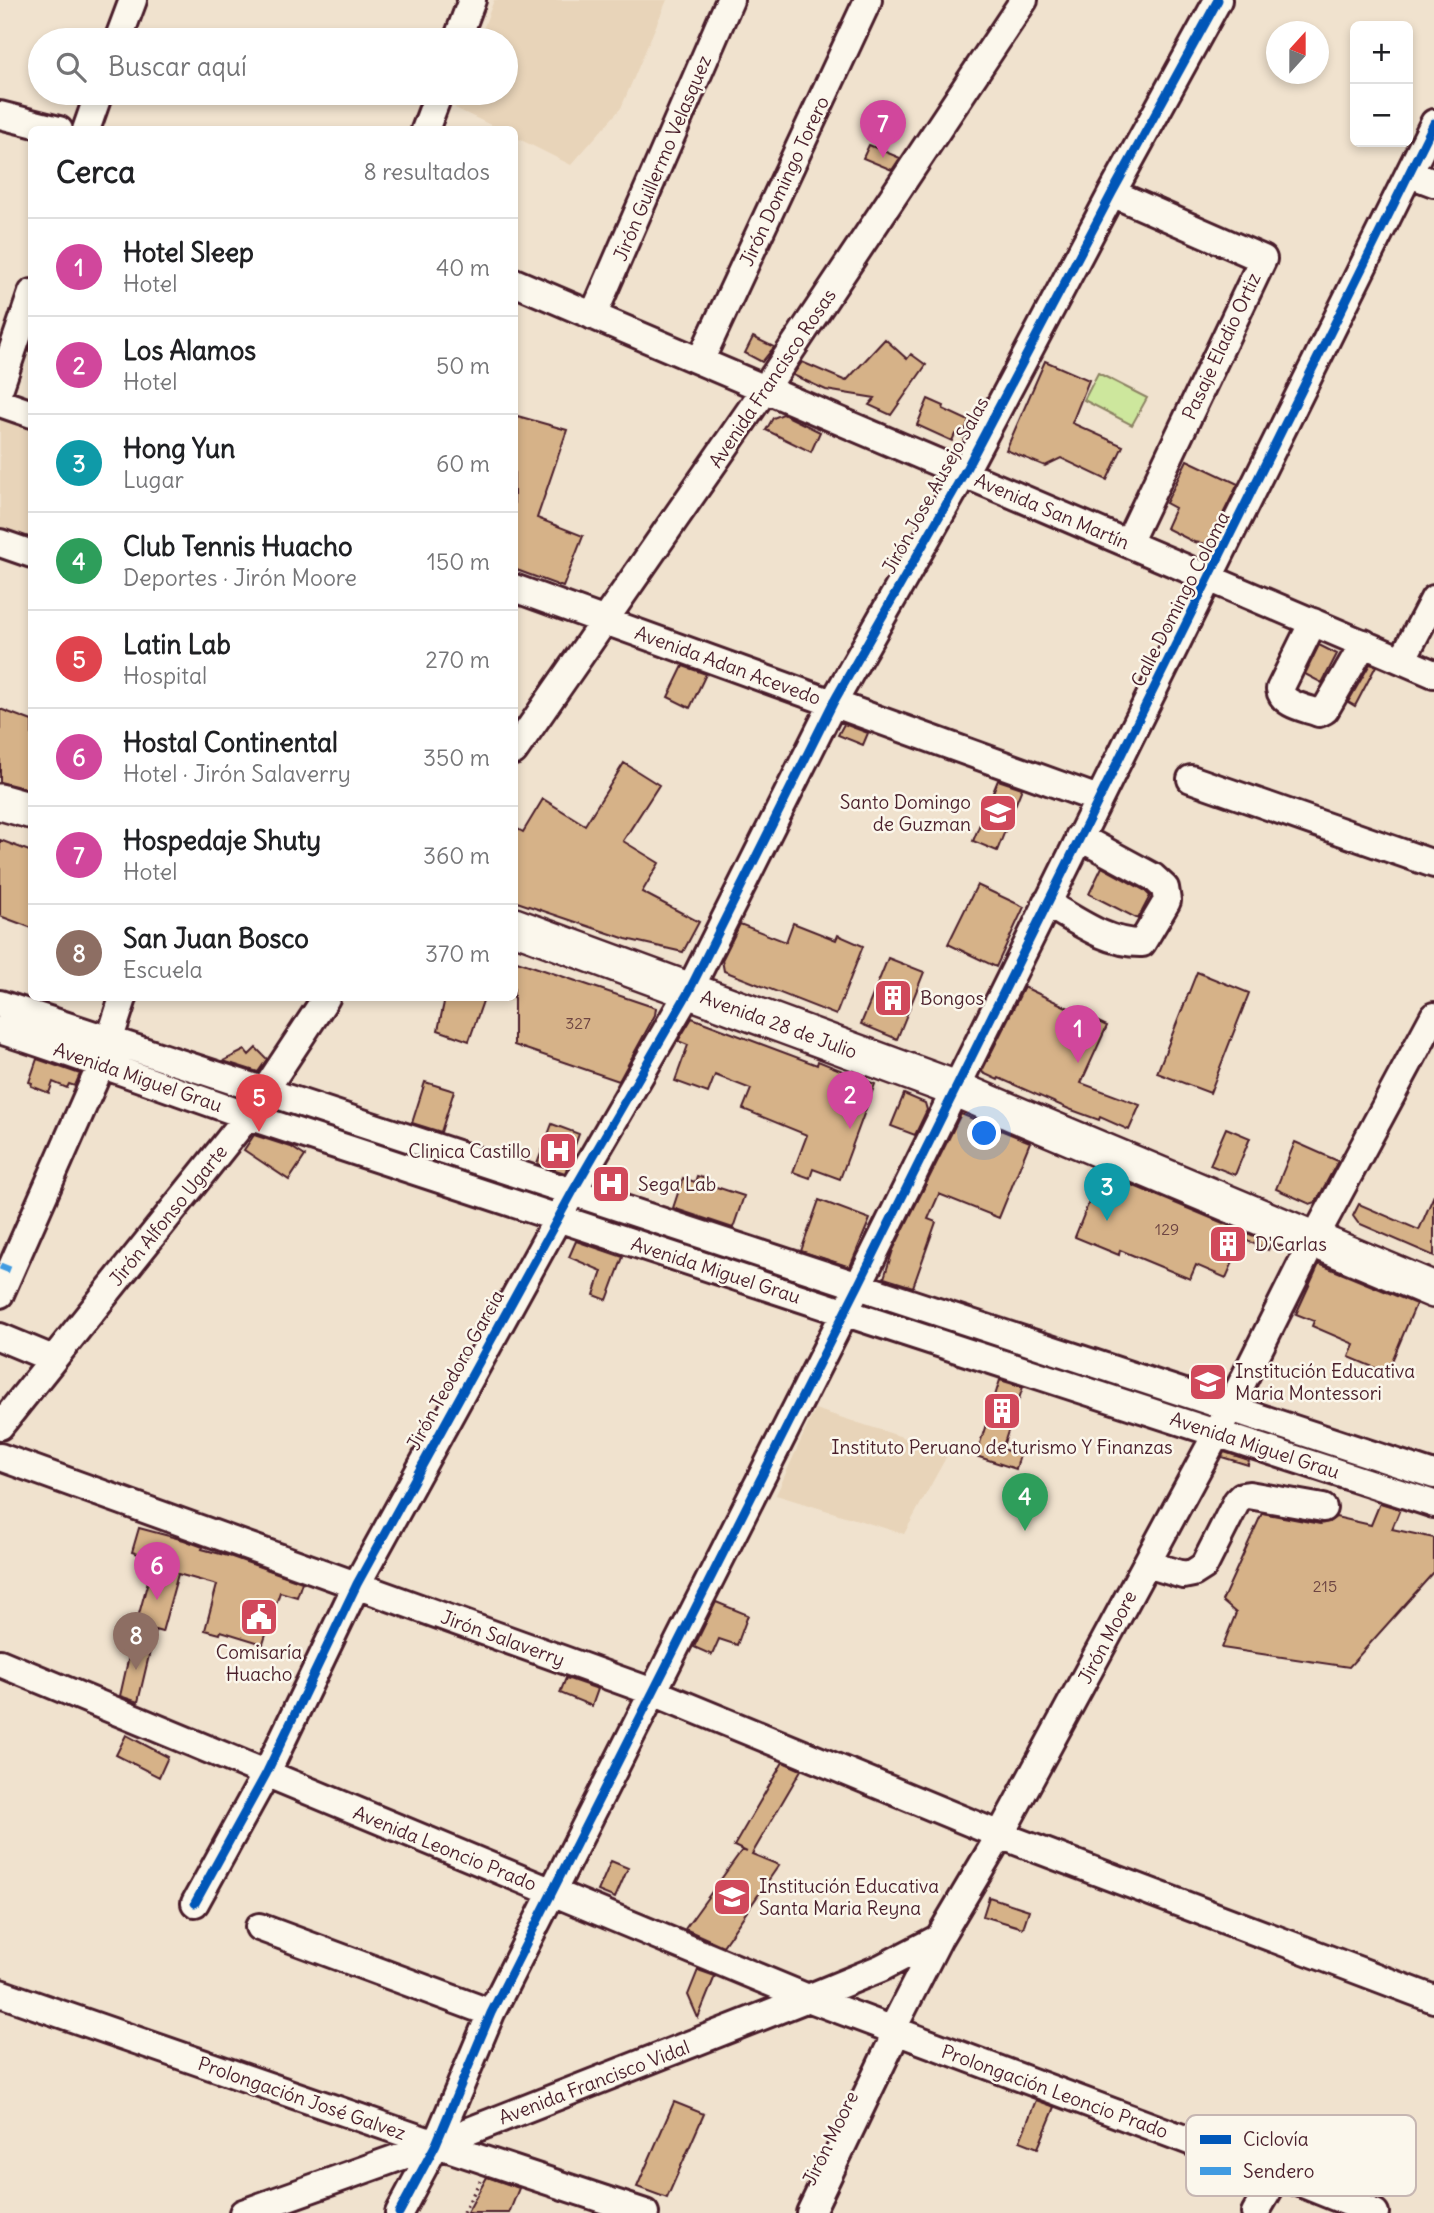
<!DOCTYPE html>
<html lang="es">
<meta charset="utf-8">
<style>
body{margin:0;font-family:Delius,sans-serif;background:#f6f6f6;color:#202124}
.controls{position:absolute;right:21px;top:21px;display:grid;overflow:hidden;border-radius:10px;box-shadow:0 4px 10px #0003}
.controls button{width:63px;height:63px;display:grid;place-items:center;padding:0;border:0;border-bottom:2px solid #e0e0e0;background:#fff;color:#202124;font:35px sans-serif}
.compass{position:absolute;left:1266px;top:21px;width:63px;height:63px;border-radius:50%;background:#fff;box-shadow:0 4px 10px #0003;rotate:21deg}
.you{position:absolute;left:985px;top:1134px;width:24px;height:24px;margin:-18px;border:5px solid #fff;border-radius:50%;background:#1a73e8;box-shadow:0 0 0 10px #1a73e833}
.badge{display:grid;place-items:center;width:46px;height:46px;border-radius:50%;background:#d1495b;color:#fff;font-size:23px;font-weight:700}
.pin{position:absolute;translate:-50% -58px;filter:drop-shadow(0 2px 4px #0008)}
.pin::after{content:'';position:absolute;top:37px;width:24px;height:21px;background:inherit;clip-path:polygon(0 0,100% 0,50% 100%)}
.list{margin:0;padding:0;list-style:none}
h2{display:flex;justify-content:space-between;align-items:center;height:91px;margin:0;padding:0 28px;font-size:30px}
h2 small{font-size:23px;font-weight:400;color:#757577}
.list li{display:grid;grid-template-columns:46px 1fr auto;gap:21px;align-items:center;box-sizing:border-box;height:98px;padding:0 28px;border-top:2px solid #e0e0e0}
.list b{display:block;font-size:26px;white-space:nowrap}
.list p{margin:0;font-size:23px;white-space:nowrap;color:#757577}
.list em{font-size:23px;font-style:normal;color:#757577}
.icon{flex:none;width:38px;height:38px;fill:none;stroke:currentColor;stroke-width:2;stroke-linecap:round;stroke-linejoin:round}
.map{position:relative;flex:none;width:1434px;height:2213px;overflow:hidden}
.search{position:absolute;background:#fff;box-shadow:0 4px 10px #0003;left:28px;top:28px;width:490px;height:77px;display:flex;align-items:center;gap:18px;box-sizing:border-box;padding:0 24px;border-radius:38px;color:#757577;font-size:26px}
.panel{position:absolute;background:#fff;box-shadow:0 4px 10px #0003;left:28px;top:126px;width:490px;height:875px;border-radius:10px}
.map>svg:first-child{display:block}
.built{fill:#e8d4b9}
.green{fill:#cde79d;stroke:#8c8364;stroke-width:2}
.building{fill:#d6b288;stroke:#4a1f2b;stroke-width:2}
.lines{fill:none;stroke-linecap:round;stroke-linejoin:round}
.minor-casing{stroke:#4a1f2b;stroke-width:32}
.major-casing{stroke:#4a1f2b;stroke-width:40}
.path{stroke:#4a1f2b;stroke-width:3.5;stroke-dasharray:2 5;stroke-linecap:butt}
.minor{stroke:#fbf7ec;stroke-width:26}
.major{stroke:#fbf7ec;stroke-width:35}
.quiet{stroke:#409be1;stroke-width:7;stroke-dasharray:14 7;stroke-linecap:butt}
.cycleway-casing{stroke:#fbf7ec;stroke-width:13}
.cycleway{stroke:#0057b8;stroke-width:9}
.labels{text-anchor:middle;stroke-width:5;stroke-linejoin:round;paint-order:stroke}
.number-label{font-size:16px;fill:#6d4442}
.street-label{font-size:19px;fill:#4a1f2b;stroke:#fbf7ec}
.poi-label{font-size:19px;fill:#4a1f2b;stroke:#fbf7ec;text-anchor:start}
.key{fill:#fbf7ec;stroke:#c6b6b2;stroke-width:2}
.key-label{font-size:19px;fill:#4a1f2b}
</style>
<div class="map">
<svg width="1434" height="2213" viewBox="0 0 1434 2213">
<rect width="100%" height="100%" fill="#f0e2ce"/>
<filter id="ink" filterUnits="userSpaceOnUse"><feTurbulence type="fractalNoise" baseFrequency=".0143" numOctaves="2"/><feDisplacementMap in="SourceGraphic" scale="14" xChannelSelector="R" yChannelSelector="G"/><feConvolveMatrix kernelMatrix="1 2 1 2 8 2 1 2 1" color-interpolation-filters="sRGB"/></filter>
<g filter="url(#ink)">
<path class="built" d="M 494,0 L 667,0 L 621,108 L 571,165 L 515,137 L 514,130 L 499,129 L 455,108 L 460,93 L 506,93 L 506,40 L 479,40 Z
M 0,410 L 31,421 L 31,539 L 0,528 Z
M 815,1409 L 949,1452 L 904,1534 L 776,1495 Z"/>
<path class="green" d="M 1098,373 L 1147,398 L 1132,425 L 1084,400 Z
M 272,1099 L 565,1194 L 556,1213 L 258,1116 Z"/>
<path class="building" d="M 869,145 L 900,158 L 892,170 L 863,158 Z
M 753,337 L 774,347 L 762,362 L 745,353 Z
M 885,339 L 907,359 L 911,354 L 926,365 L 891,415 L 869,405 L 875,398 L 826,390 L 793,375 L 802,362 L 846,381 Z
M 1045,361 L 1089,380 L 1072,423 L 1123,446 L 1107,480 L 1061,458 L 1045,466 L 1006,450 Z
M 928,399 L 944,406 L 943,409 L 969,421 L 962,437 L 955,434 L 952,441 L 917,425 Z
M 783,414 L 820,432 L 811,452 L 766,430 L 773,418 Z
M 514,415 L 567,430 L 537,518 L 583,536 L 563,587 L 514,569 Z
M 1187,460 L 1238,484 L 1208,544 L 1194,542 L 1166,528 L 1175,508 L 1166,503 Z
M 1319,645 L 1337,654 L 1322,683 L 1305,674 Z
M 1370,664 L 1376,666 L 1355,706 L 1348,702 Z
M 683,666 L 706,674 L 690,708 L 668,697 Z
M 0,709 L 32,721 L 32,790 L 0,782 Z
M 844,724 L 868,733 L 863,745 L 838,735 Z
M 624,763 L 659,785 L 623,841 L 659,863 L 642,892 L 699,922 L 683,952 L 626,939 L 514,901 L 514,827 L 523,832 L 543,799 L 585,825 Z
M 998,780 L 1022,788 L 997,851 L 973,841 Z
M 0,840 L 32,852 L 32,928 L 0,916 Z
M 1102,867 L 1144,890 L 1150,896 L 1138,919 L 1089,894 Z
M 977,885 L 1024,907 L 996,967 L 948,944 Z
M 793,923 L 836,940 L 838,935 L 863,946 L 836,1015 L 724,971 L 722,960 L 740,924 L 786,942 Z
M 888,958 L 924,972 L 897,1039 L 861,1024 Z
M 514,960 L 656,1008 L 655,1015 L 619,1081 L 514,1045 Z
M 1197,972 L 1249,993 L 1210,1093 L 1157,1073 Z
M 1024,987 L 1107,1026 L 1081,1083 L 1140,1105 L 1129,1130 L 1100,1117 L 1099,1120 L 1069,1109 L 999,1078 L 998,1080 L 983,1073 L 982,1071 Z
M 445,998 L 484,998 L 469,1041 L 438,1030 Z
M 692,1018 L 817,1065 L 818,1061 L 875,1084 L 840,1179 L 813,1169 L 810,1178 L 793,1172 L 807,1135 L 743,1109 L 751,1089 L 715,1075 L 708,1093 L 675,1081 L 688,1045 L 678,1041 Z
M 256,1048 L 267,1059 L 258,1072 L 223,1061 L 245,1050 L 249,1055 Z
M 37,1059 L 80,1074 L 75,1086 L 69,1084 L 67,1088 L 53,1082 L 49,1093 L 31,1086 L 32,1083 L 29,1082 Z
M 425,1082 L 454,1091 L 441,1132 L 412,1123 Z
M 904,1094 L 925,1103 L 927,1110 L 915,1135 L 891,1126 Z
M 961,1114 L 1030,1142 L 999,1218 L 939,1194 L 928,1219 L 936,1222 L 913,1287 L 884,1278 L 893,1250 Z
M 552,1124 L 579,1134 L 565,1173 L 537,1164 Z
M 1226,1128 L 1250,1138 L 1235,1175 L 1210,1165 Z
M 254,1135 L 291,1147 L 305,1156 L 289,1180 L 244,1150 Z
M 1295,1142 L 1338,1161 L 1316,1202 L 1310,1204 L 1276,1189 Z
M 1098,1171 L 1271,1243 L 1268,1250 L 1243,1239 L 1226,1278 L 1196,1265 L 1190,1279 L 1120,1250 L 1119,1255 L 1075,1237 L 1089,1202 L 1095,1205 Z
M 603,1172 L 625,1181 L 621,1191 L 598,1184 Z
M 697,1176 L 712,1181 L 710,1185 L 744,1196 L 733,1228 L 673,1208 L 683,1178 L 695,1182 Z
M 1434,1195 L 1434,1256 L 1358,1223 L 1353,1216 L 1359,1204 L 1419,1230 Z
M 819,1200 L 870,1219 L 850,1267 L 801,1251 Z
M 576,1241 L 623,1257 L 607,1300 L 594,1295 L 602,1271 L 569,1257 Z
M 1319,1264 L 1416,1304 L 1387,1373 L 1349,1357 L 1354,1344 L 1312,1326 L 1314,1321 L 1296,1314 Z
M 1000,1380 L 1023,1387 L 1002,1449 L 1020,1455 L 1016,1469 L 976,1456 Z
M 1224,1452 L 1249,1460 L 1248,1465 L 1222,1457 Z
M 1380,1503 L 1400,1509 L 1392,1529 L 1434,1538 L 1434,1572 L 1349,1667 L 1222,1648 L 1236,1613 L 1222,1601 L 1262,1513 L 1320,1524 L 1329,1522 L 1336,1517 L 1371,1525 Z
M 139,1528 L 184,1540 L 203,1547 L 202,1549 L 232,1557 L 302,1582 L 297,1597 L 280,1592 L 263,1644 L 221,1631 L 220,1634 L 205,1630 L 217,1585 L 178,1574 L 162,1632 L 155,1630 L 138,1702 L 120,1696 L 136,1625 L 154,1559 L 132,1552 Z
M 716,1602 L 748,1615 L 737,1645 L 719,1639 L 712,1655 L 694,1647 Z
M 566,1678 L 598,1689 L 592,1706 L 560,1693 Z
M 126,1735 L 168,1757 L 159,1777 L 116,1755 Z
M 783,1762 L 801,1770 L 752,1854 L 779,1865 L 723,1946 L 685,1929 L 742,1850 L 747,1852 L 734,1846 Z
M 611,1861 L 628,1868 L 615,1898 L 598,1891 Z
M 989,1897 L 1029,1910 L 1023,1928 L 983,1916 Z
M 698,1970 L 715,1976 L 698,2018 L 688,1995 Z
M 1036,2100 L 1055,2107 L 1038,2148 L 1020,2141 Z
M 674,2102 L 704,2114 L 667,2198 L 637,2187 Z
M 487,2177 L 519,2188 L 509,2213 L 467,2213 Z"/>
<g class="lines">
<defs>
<path id="minor" d="M 118,40 L 133,0
M 457,40 L 472,0
M 0,115 L 59,130
M 86,130 L 99,93
M 425,130 L 439,93
M 1410,174 L 1434,183
M 1112,193 L 1263,259 L 1128,543
M 514,282 L 1434,674
M 593,316 L 730,0
M 700,361 L 868,0
M 0,387 L 32,293
M 0,403 L 32,414
M 0,543 L 32,554
M 514,588 L 1098,799
M 1313,622 L 1280,689 C 1282,705 1306,708 1319,713 L 1325,710 L 1364,643
M 1402,660 L 1434,599
M 514,751 L 765,389 L 1024,0
M 1191,779 L 1434,864
M 1046,903 C 1076,920 1107,944 1142,943 L 1167,901 L 1165,888 L 1153,877 L 1079,837
M 0,1004 L 1434,1475
M 0,1030 C 84,1057 167,1088 251,1117 C 644,1249 1040,1375 1434,1504
M 0,1294 L 102,1063 L 123,998
M 0,1337 L 53,1359
M 0,1426 L 248,1116 L 326,998
M 0,1457 L 653,1692 L 1000,1835 L 1434,1999
M 1147,1564 L 1183,1575 L 1193,1573 L 1204,1566 L 1237,1501 L 1242,1496 L 1249,1495 L 1323,1508
M 0,1663 L 808,1998 L 1278,2174 L 1375,2213
M 195,1903 L 266,1774 L 357,1584 L 573,1191 L 689,991 L 833,703 L 964,473 L 1112,193 L 1218,0
M 259,1927 L 491,2013
M 0,1993 L 436,2144 L 645,2213
M 243,2213 L 436,2144 L 808,1998 L 881,1968 L 939,1938
M 399,2213 L 436,2144 L 491,2013 L 858,1286 L 1434,123
M 810,2213 L 891,2044 L 892,2030 L 939,1938 L 1000,1835 L 1217,1433 L 1314,1239 L 1434,1016
M 1255,2213 L 1278,2174"/>
<path id="major" d="M 0,802 L 32,811
M 514,926 L 956,1089 L 1434,1290"/>
</defs>
<use href="#minor" class="minor-casing"/>
<use href="#major" class="major-casing"/>
<path class="path" d="M 463,2213 L 480,2181"/>
<use href="#minor" class="minor"/>
<use href="#major" class="major"/>
<path class="quiet" d="M 0,1266 L 10,1270"/>
<defs>
<path id="cycleway" d="M 195,1903 L 266,1774 L 357,1584 L 573,1191 L 689,991 L 833,703 L 964,473 L 1112,193 L 1218,0
M 399,2213 L 436,2144 L 491,2013 L 858,1286 L 1434,123"/>
</defs>
<use href="#cycleway" class="cycleway-casing"/>
<use href="#cycleway" class="cycleway"/>
</g>
</g>
<defs>
<symbol id="school-square" viewBox="-11 -11 22 22"><rect x="-9" y="-9" width="18" height="18" rx="4" fill="#d1495b" stroke="#fbf7ec"/><path d="M0-5L7-2L0 1L-7-2ZM-4 1L0 2.5L4 1V4Q0 6-4 4Z" fill="#fff"/></symbol>
<symbol id="building-square" viewBox="-11 -11 22 22"><rect x="-9" y="-9" width="18" height="18" rx="4" fill="#d1495b" stroke="#fbf7ec"/><path d="M-4-6H4V6H1V3H-1V6H-4ZM-2.5-4.3h1.7v1.8h-1.7ZM.8-4.3h1.7v1.8H.8ZM-2.5-1h1.7V.8h-1.7ZM.8-1h1.7V.8H.8Z" fill="#fff"/></symbol>
<symbol id="hospital-square" viewBox="-11 -11 22 22"><rect x="-9" y="-9" width="18" height="18" rx="4" fill="#d1495b" stroke="#fbf7ec"/><path d="M-5-5h3v3.5h4V-5h3V5h-3V1.5h-4V5h-3Z" fill="#fff"/></symbol>
<symbol id="civic-square" viewBox="-11 -11 22 22"><rect x="-9" y="-9" width="18" height="18" rx="4" fill="#d1495b" stroke="#fbf7ec"/><path d="M-.6-6.5H3V-4.5H.6V-3L4-1V1h2V6H-6V1h2V-1L-.6-3ZM-1.2 2.5V6h2.4V2.5Z" fill="#fff"/></symbol>
</defs>
<g fill-rule="evenodd">
<use href="#school-square" x="976" y="791" width="44" height="44"/>
<use href="#building-square" x="871" y="976" width="44" height="44"/>
<use href="#hospital-square" x="536" y="1129" width="44" height="44"/>
<use href="#hospital-square" x="589" y="1162" width="44" height="44"/>
<use href="#building-square" x="1206" y="1222" width="44" height="44"/>
<use href="#school-square" x="1186" y="1360" width="44" height="44"/>
<use href="#building-square" x="980" y="1389" width="44" height="44"/>
<use href="#civic-square" x="237" y="1595" width="44" height="44"/>
<use href="#school-square" x="710" y="1875" width="44" height="44"/>
</g>
<g class="labels">
<g class="number-label">
<text x="578" y="1029">327</text>
<text x="1167" y="1235">129</text>
<text x="1325" y="1592">215</text>
</g>
<g class="street-label">
<text transform="translate(662 158) rotate(-67)" y="7">Jirón Guillermo Velasquez</text>
<text transform="translate(784 181) rotate(-65)" y="7">Jirón Domingo Torero</text>
<text transform="translate(1221 346) rotate(-65)" y="7">Pasaje Eladio Ortiz</text>
<text transform="translate(772 378) rotate(-56)" y="7">Avenida Francisco Rosas</text>
<text transform="translate(935 485) rotate(-61)" y="7">Jirón Jose Ausejo Salas</text>
<text transform="translate(1052 511) rotate(23)" y="7">Avenida San Martín</text>
<text transform="translate(1180 599) rotate(-63)" y="7">Calle Domingo Coloma</text>
<text transform="translate(728 665) rotate(20)" y="7">Avenida Adan Acevedo</text>
<text transform="translate(779 1024) rotate(20)" y="7">Avenida 28 de Julio</text>
<text transform="translate(138 1077) rotate(19)" y="7">Avenida Miguel Grau</text>
<text transform="translate(168 1215) rotate(-51)" y="7">Jirón Alfonso Ugarte</text>
<text transform="translate(716 1270) rotate(18)" y="7">Avenida Miguel Grau</text>
<text transform="translate(455 1370) rotate(-61)" y="7">Jirón Teodoro Garcia</text>
<text transform="translate(1255 1445) rotate(18)" y="7">Avenida Miguel Grau</text>
<text transform="translate(1107 1637) rotate(-62)" y="7">Jirón Moore</text>
<text transform="translate(503 1638) rotate(20)" y="7">Jirón Salaverry</text>
<text transform="translate(445 1848) rotate(22)" y="7">Avenida Leoncio Prado</text>
<text transform="translate(594 2082) rotate(-21)" y="7">Avenida Francisco Vidal</text>
<text transform="translate(1055 2091) rotate(20)" y="7">Prolongación Leoncio Prado</text>
<text transform="translate(302 2098) rotate(19)" y="7">Prolongación José Galvez</text>
<text transform="translate(830 2138) rotate(-64)" y="7">Jirón Moore</text>
</g>
<g class="poi-label">
<text x="971" y="809" text-anchor="end">Santo Domingo<tspan x="971" dy="22">de Guzman</tspan></text>
<text x="920" y="1005">Bongos</text>
<text x="531" y="1158" text-anchor="end">Clinica Castillo</text>
<text x="638" y="1191">Sega Lab</text>
<text x="1255" y="1251">D'Carlas</text>
<text x="1235" y="1378">Institución Educativa<tspan x="1235" dy="22">Maria Montessori</tspan></text>
<text x="1002" y="1454" text-anchor="middle">Instituto Peruano de turismo Y Finanzas</text>
<text x="259" y="1659" text-anchor="middle">Comisaría<tspan x="259" dy="22">Huacho</tspan></text>
<text x="759" y="1893">Institución Educativa<tspan x="759" dy="22">Santa Maria Reyna</tspan></text>
</g>
</g>
<rect x="1186" y="2115" width="230" height="81" rx="10" class="key"/>
<rect x="1200" y="2135" width="31" height="9" fill="#0057b8"/>
<rect x="1200" y="2167" width="31" height="8" fill="#409be1"/>
<g class="key-label">
<text x="1243" y="2146">Ciclovía</text>
<text x="1243" y="2178">Sendero</text>
</g>
</svg>
<div class="controls">
<button>+</button>
<button>−</button>
</div>
<svg class="compass" viewBox="-18 -18 36 36"><path d="M0-13l5 13h-10z" fill="#e53935"/><path d="M0 13l5-13h-10z" fill="#757577"/></svg>
<div class="you"></div>
<div class="pin badge" style="left:1078px;top:1063px;background:#d1479c">1</div>
<div class="pin badge" style="left:850px;top:1129px;background:#d1479c">2</div>
<div class="pin badge" style="left:1107px;top:1221px;background:#0f9aa8">3</div>
<div class="pin badge" style="left:1025px;top:1531px;background:#2e9e5b">4</div>
<div class="pin badge" style="left:259px;top:1132px;background:#e0444e">5</div>
<div class="pin badge" style="left:157px;top:1600px;background:#d1479c">6</div>
<div class="pin badge" style="left:883px;top:158px;background:#d1479c">7</div>
<div class="pin badge" style="left:136px;top:1670px;background:#8d6e63">8</div>
<div class="search"><svg class="icon" aria-label="search" viewBox="0 0 24 24"><circle cx="10" cy="10" r="6"/><path d="M15 15l6 6"/></svg>Buscar aquí</div>
<section class="panel">
<h2>Cerca<small>8 resultados</small></h2>
<ul class="list">
<li><span class="badge" style="background:#d1479c">1</span><div><b>Hotel Sleep</b><p>Hotel</p></div><em>40 m</em></li>
<li><span class="badge" style="background:#d1479c">2</span><div><b>Los Alamos</b><p>Hotel</p></div><em>50 m</em></li>
<li><span class="badge" style="background:#0f9aa8">3</span><div><b>Hong Yun</b><p>Lugar</p></div><em>60 m</em></li>
<li><span class="badge" style="background:#2e9e5b">4</span><div><b>Club Tennis Huacho</b><p>Deportes · Jirón Moore</p></div><em>150 m</em></li>
<li><span class="badge" style="background:#e0444e">5</span><div><b>Latin Lab</b><p>Hospital</p></div><em>270 m</em></li>
<li><span class="badge" style="background:#d1479c">6</span><div><b>Hostal Continental</b><p>Hotel · Jirón Salaverry</p></div><em>350 m</em></li>
<li><span class="badge" style="background:#d1479c">7</span><div><b>Hospedaje Shuty</b><p>Hotel</p></div><em>360 m</em></li>
<li><span class="badge" style="background:#8d6e63">8</span><div><b>San Juan Bosco</b><p>Escuela</p></div><em>370 m</em></li>
</ul>
</section>
</div>
